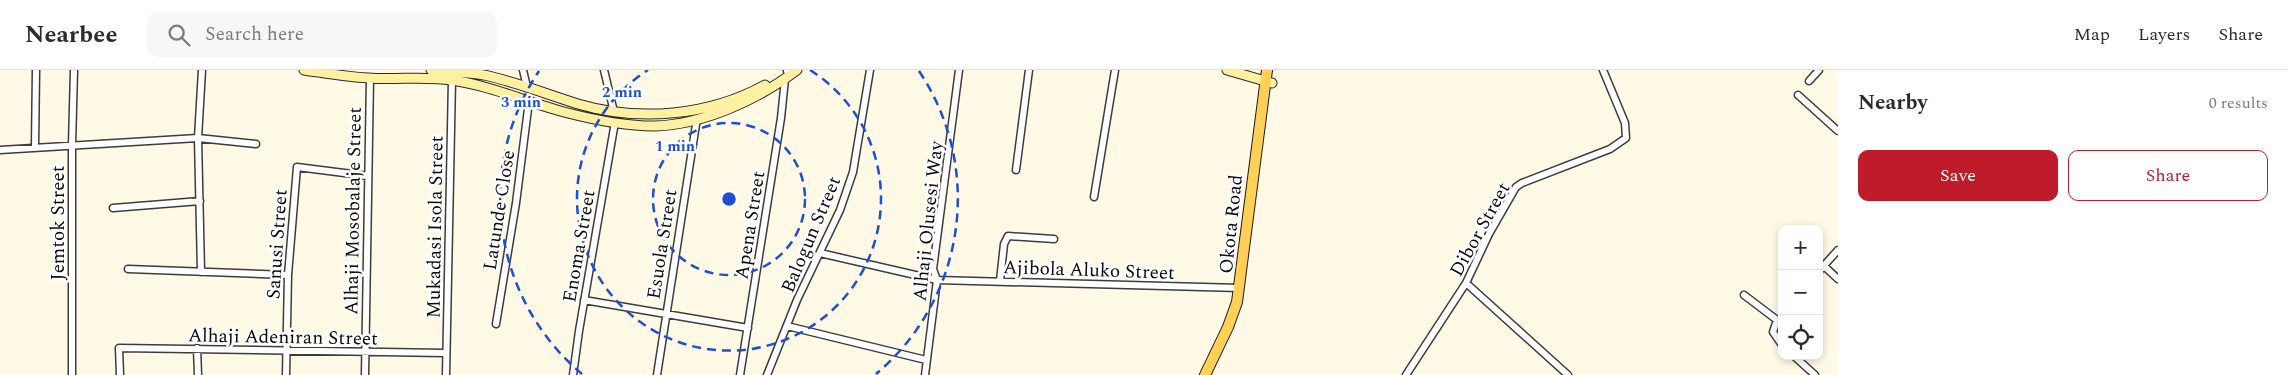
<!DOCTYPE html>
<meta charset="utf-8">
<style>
body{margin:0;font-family:Spectral,serif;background:#f7f7f7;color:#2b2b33}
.controls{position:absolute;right:15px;bottom:15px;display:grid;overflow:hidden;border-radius:10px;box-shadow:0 2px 8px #0003}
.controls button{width:45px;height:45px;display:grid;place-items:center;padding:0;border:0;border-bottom:1px solid #e1e1e2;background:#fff;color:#2b2b33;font:25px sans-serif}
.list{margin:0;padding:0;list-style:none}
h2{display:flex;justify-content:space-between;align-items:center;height:65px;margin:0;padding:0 20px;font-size:21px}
h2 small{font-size:16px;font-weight:400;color:#7c7c81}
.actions{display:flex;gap:10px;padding:15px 20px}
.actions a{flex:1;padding:11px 0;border:1px solid #be1c2b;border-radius:10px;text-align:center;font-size:18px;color:#be1c2b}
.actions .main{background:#be1c2b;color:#fff}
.icon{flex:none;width:28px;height:28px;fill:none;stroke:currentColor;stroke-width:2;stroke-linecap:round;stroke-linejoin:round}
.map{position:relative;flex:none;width:1838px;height:305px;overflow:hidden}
header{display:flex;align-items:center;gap:30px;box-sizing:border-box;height:70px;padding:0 25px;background:#fff;border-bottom:1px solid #e1e1e2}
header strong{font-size:24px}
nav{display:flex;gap:28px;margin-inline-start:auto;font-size:18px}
.search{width:350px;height:45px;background:#f7f7f7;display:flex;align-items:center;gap:12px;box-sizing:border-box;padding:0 18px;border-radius:10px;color:#7c7c81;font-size:19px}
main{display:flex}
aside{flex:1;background:#fff}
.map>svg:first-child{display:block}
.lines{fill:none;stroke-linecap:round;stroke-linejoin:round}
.minor-casing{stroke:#3c3c3c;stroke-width:9}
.secondary-casing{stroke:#2b2b2b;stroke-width:11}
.primary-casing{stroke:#1a1a1a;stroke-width:12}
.minor{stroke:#fff;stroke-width:6}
.secondary{stroke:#fff1a1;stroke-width:9}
.primary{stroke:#ffcf56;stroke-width:10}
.ring{fill:none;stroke:#1d4ed8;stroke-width:2.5;stroke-dasharray:9 6}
.labels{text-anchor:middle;stroke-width:5;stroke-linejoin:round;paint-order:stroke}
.street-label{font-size:19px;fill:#090909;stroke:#fff}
.centre{fill:#1d4ed8;stroke:#fff;stroke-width:2.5}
.ring-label{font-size:15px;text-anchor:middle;font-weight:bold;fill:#1d4ed8;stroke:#fff;stroke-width:5;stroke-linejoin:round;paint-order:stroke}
</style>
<header>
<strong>Nearbee</strong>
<div class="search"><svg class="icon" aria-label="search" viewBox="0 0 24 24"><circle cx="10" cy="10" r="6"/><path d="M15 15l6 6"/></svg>Search here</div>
<nav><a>Map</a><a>Layers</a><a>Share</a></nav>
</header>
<main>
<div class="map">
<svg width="1838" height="305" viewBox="0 0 1838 305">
<rect width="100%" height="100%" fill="#fff9e6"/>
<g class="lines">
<defs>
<path id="minor" d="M 523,0 L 527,17
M 604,0 L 614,42
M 787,0 L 787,1
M 1809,11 L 1819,0
M 1798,25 L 1838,61
M 35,77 L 36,0
M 0,80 L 198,68 L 256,74
M 1016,100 L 1029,0
M 1094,127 L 1115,0
M 113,138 L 200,131
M 820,183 L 937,210 L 1240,218
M 1824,196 L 1838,209
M 128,199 L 288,205
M 1819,201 L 1838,180
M 201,202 L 198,68 L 202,0
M 1000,211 L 1004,174 L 1008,166 L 1054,169
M 1466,213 L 1568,305
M 1744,225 L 1777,250 L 1773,262 L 1782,275
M 584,230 L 748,258
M 496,254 L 516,133 L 529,31
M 787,256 L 926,290
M 197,278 L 198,305
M 1794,286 L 1815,305
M 72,305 L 72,75 L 74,0
M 120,305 L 119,278 L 446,283
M 286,305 L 288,205 L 297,97 L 368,106
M 365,305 L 370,8
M 446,305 L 452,10
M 573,305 L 579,261 L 615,52
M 657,305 L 697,48
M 740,305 L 781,48 L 785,9
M 767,305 L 797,230 L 840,140 L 853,102 L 870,0
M 925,305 L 937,210 L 933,199 L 959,0
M 1406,305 L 1466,213 L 1489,164 L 1516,117 L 1522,113 L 1610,79 L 1626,68 L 1625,53 L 1603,0"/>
<path id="secondary" d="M 304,0 C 325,3 347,7 368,8 C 396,10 424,6 452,10 C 492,16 529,33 568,43 C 595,50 627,56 654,56 C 703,55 759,29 797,0
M 431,0 C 448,2 466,2 484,5 C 516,12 546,24 578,34 C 639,52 709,46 765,15
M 1227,0 L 1272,13"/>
<path id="primary" d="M 1205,305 L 1228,257 L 1237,232 L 1267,0"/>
</defs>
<use href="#minor" class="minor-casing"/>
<use href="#secondary" class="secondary-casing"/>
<use href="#primary" class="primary-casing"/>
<use href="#minor" class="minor"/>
<use href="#secondary" class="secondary"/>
<use href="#primary" class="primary"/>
</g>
<g class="ring">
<circle cx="729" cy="129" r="76"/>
<path d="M810 0A152 152 0 1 1 648 0"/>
<path d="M582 304A229 229 0 0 1 539 1M919 1A229 229 0 0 1 876 304"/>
</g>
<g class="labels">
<g class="street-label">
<text transform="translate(498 140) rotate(-81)" y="7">Latunde Close</text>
<text transform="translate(352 141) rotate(-89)" y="7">Alhaji Mosobalaje Street</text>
<text transform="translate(927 151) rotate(-84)" y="7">Alhaji Olusesi Way</text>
<text transform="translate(57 153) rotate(-90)" y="7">Jemtok Street</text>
<text transform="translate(1230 154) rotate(-84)" y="7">Okota Road</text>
<text transform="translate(749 155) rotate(-81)" y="7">Apena Street</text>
<text transform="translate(434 157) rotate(-89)" y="7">Mukadasi Isola Street</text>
<text transform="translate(1479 159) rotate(-61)" y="7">Dibor Street</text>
<text transform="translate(810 164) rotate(-67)" y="7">Balogun Street</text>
<text transform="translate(276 174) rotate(-86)" y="7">Sanusi Street</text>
<text transform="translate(661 174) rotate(-81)" y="7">Esuola Street</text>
<text transform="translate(578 176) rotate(-80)" y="7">Enoma Street</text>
<text transform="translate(1089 199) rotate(2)" y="7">Ajibola Aluko Street</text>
<text transform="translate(283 266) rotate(1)" y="7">Alhaji Adeniran Street</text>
</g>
</g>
<circle cx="729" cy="129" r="8" class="centre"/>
<g class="ring-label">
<text x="622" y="27">2 min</text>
<text x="521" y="37">3 min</text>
<text x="675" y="81">1 min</text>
</g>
</svg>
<div class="controls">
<button>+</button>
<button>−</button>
<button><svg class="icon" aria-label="locate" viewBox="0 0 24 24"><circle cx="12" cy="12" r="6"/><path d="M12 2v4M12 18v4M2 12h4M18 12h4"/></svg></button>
</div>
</div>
<aside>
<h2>Nearby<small>0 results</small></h2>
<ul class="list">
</ul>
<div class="actions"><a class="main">Save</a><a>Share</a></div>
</aside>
</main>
